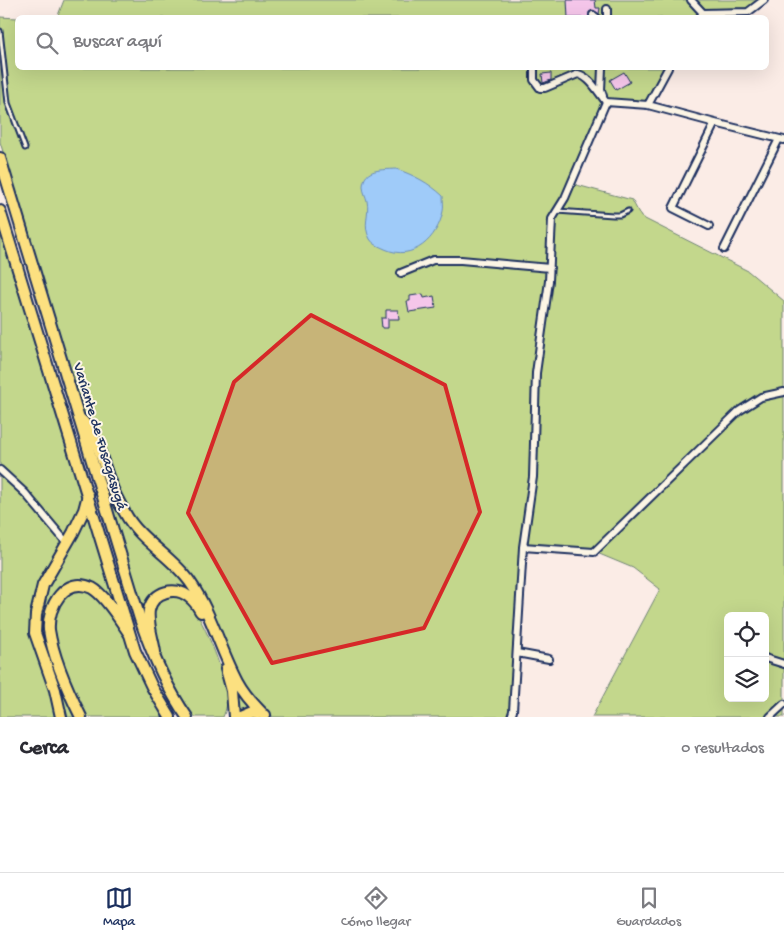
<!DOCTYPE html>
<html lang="es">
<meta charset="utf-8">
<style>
body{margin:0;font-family:"Gochi Hand",sans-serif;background:#f2f2f3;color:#2b2b33}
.controls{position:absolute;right:15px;bottom:15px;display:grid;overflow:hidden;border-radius:8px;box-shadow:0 5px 20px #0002}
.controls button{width:45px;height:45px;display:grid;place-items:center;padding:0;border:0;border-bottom:1px solid #e1e1e2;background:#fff;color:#2b2b33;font:25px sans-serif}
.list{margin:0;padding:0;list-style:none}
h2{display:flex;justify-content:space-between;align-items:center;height:65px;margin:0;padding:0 20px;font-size:21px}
h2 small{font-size:16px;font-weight:400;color:#7c7c81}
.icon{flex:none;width:28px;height:28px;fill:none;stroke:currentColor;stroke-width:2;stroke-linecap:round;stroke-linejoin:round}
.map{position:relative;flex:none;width:784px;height:717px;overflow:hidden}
.search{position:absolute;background:#fff;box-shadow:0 5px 20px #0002;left:15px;right:15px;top:15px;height:55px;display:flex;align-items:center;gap:12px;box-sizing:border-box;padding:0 18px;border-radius:8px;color:#7c7c81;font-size:19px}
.sheet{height:155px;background:#fff}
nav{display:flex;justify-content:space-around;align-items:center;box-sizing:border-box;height:70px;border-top:1px solid #e1e1e2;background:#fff;font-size:14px;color:#7c7c81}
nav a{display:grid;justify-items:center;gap:2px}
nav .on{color:#1b2f5e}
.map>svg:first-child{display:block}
.green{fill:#c3d78c;stroke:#6f8375;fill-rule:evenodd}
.water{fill:#9fcbf9;stroke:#6a8dbb}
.building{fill:#f5c6ea;stroke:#1b2f5e}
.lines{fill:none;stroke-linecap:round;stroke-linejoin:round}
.service-casing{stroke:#1b2f5e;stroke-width:7}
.minor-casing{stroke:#1b2f5e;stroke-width:10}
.primary-casing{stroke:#1b2f5e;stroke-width:14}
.trunk-casing{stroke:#1b2f5e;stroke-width:14}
.service{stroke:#fcf5e5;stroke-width:3}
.minor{stroke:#fcf5e5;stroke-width:6}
.primary{stroke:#fce080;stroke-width:10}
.trunk{stroke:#fce080;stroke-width:10}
.marked{fill:#d62828;fill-opacity:0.2;stroke:#d62828;stroke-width:4;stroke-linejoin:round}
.labels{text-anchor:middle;stroke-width:4;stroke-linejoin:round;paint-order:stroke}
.street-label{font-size:15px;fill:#1b2f5e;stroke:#fcf5e5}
</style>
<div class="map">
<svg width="784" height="717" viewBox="0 0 784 717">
<rect width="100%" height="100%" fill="#fbece6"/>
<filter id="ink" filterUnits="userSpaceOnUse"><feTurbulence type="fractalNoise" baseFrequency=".02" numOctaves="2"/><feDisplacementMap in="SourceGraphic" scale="10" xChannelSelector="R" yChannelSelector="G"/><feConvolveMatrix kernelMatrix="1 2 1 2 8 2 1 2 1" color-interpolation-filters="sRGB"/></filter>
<g filter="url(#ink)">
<path class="green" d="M 64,0 L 760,0 L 748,8 L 704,10 L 696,18 L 57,18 Z
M 0,17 L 17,18 L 18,68 L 665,68 L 648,107 L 602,103 L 562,196 L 549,217 L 546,281 L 536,352 L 530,471 L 520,548 L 510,710 L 508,717 L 273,717 C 263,704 250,694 241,679 C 223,646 216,606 192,576 C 176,556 153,543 137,523 C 133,517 129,510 125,504 C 110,479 104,432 83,414 L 0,142 Z
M 573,184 L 632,200 L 641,217 L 748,271 L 784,301 L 784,388 L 760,393 L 736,410 L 593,548 L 527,545 L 537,476 L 539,374 L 552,282 L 555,220 Z
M 0,226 L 83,495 C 69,545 28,577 31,633 C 32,651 45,673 51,691 C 53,699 54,708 56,717 L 0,717 L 0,474 L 20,493 L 25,489 L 0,466 Z
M 784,395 L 784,717 L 592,717 L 660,589 L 633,568 L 597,553 L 739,415 L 761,400 ZM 728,616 L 765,616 L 765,698 L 728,698 Z
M 99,466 L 115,506 L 130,529 L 173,569 L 194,595 L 251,708 L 238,712 L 227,664 L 194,595 C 172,579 146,587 144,616 Z
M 88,512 L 119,612 L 110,599 L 70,583 C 67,584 62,586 59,588 C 26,613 61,688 76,717 L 66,717 L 40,633 L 40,615 L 47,587 L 78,536 Z
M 86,591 L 94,596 L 102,605 L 126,638 L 139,672 L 164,717 L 87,717 L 86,715 C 74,691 35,614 67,594 C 73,591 80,592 86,591 Z
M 172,596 C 177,596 182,598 186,601 C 202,612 225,675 227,694 C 228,702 226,710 223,717 L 193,717 C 185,705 176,694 170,681 C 163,666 146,615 158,602 C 162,598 167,597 172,596 Z"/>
<path class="water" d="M 396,169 C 414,175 429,183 443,196 C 443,201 444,207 443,211 C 438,238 413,262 385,249 C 379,246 374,245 370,239 C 362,225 370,214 367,201 C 366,196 363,192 363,186 C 364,168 382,170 396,169 Z"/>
<path class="building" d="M 567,0 L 595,0 L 596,8 L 600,8 L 599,14 L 593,10 L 589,12 L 589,18 L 568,18 Z
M 624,72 L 630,82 L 616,90 L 610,80 Z
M 551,73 L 551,80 L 543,83 L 542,74 Z
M 423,294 L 424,298 L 434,296 L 436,308 L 409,312 L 407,301 L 410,301 L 410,296 Z
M 386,310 L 398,310 L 399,319 L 388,319 L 388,328 L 382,328 L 381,318 L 386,318 Z"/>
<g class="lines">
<defs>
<path id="service" d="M 0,31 L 8,103 L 25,148
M 557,211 L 613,215 L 620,215 L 628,211"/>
<path id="minor" d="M 691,0 L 703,13
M 593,15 L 597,18
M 607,18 L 607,9
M 699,18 L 703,13 L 748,12 L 764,0
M 534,68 L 534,80 L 540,88 L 545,88 L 578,74 C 590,77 598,92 606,102 L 648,105 L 715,123 L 784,140
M 602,68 L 601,90 L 603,96
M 648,105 L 668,68
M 709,226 L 673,208 L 715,123
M 724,249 L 779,139
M 401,273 L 433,260 L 461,260 L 550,268
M 0,470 L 25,493 L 67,543
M 523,547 L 594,552 L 739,411 L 761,397 L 784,392
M 517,653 L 549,659
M 765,658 L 784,664
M 511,717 L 513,711 L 523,547 L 533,477 L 536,373 L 549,281 L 552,219 L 565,198 L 606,102
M 770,717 L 784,704"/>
<path id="primary" d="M 79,418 C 95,429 103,464 110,482 C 114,493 119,503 125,513 C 140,541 172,556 190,582 C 211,612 220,649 237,681 C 244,694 253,704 263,714
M 155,652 C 153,639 147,623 149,610 C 153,591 176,586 189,597 C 195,601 198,607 201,612
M 226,669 L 232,691 L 234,717
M 61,717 L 55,690 L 35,633 L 36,614 L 43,585 L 73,533 L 84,510 L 88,495
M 81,717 C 69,693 53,657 49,630 C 47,607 65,575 92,588 C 105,595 120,620 129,633
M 240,717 L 252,712 L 265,715"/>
<path id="trunk" d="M 0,158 L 140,619 C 152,654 166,687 187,717
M 0,211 L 135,651 L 152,687 L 170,717"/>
</defs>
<use href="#service" class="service-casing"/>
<use href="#minor" class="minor-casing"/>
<use href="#primary" class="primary-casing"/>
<use href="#trunk" class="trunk-casing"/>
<use href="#service" class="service"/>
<use href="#minor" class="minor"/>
<use href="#primary" class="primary"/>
<use href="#trunk" class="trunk"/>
</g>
</g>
<path class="marked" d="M 311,315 L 445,385 L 480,512 L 424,628 L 272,663 L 188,513 L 234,382 Z"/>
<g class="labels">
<g class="street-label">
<text transform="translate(101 436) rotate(73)" y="5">Variante de Fusagasugá</text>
</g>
</g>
</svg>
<div class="controls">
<button><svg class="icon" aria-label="locate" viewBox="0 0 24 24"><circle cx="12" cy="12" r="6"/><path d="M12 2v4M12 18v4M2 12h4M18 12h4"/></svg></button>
<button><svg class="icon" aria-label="layers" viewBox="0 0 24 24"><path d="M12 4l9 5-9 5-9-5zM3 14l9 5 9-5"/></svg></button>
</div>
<div class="search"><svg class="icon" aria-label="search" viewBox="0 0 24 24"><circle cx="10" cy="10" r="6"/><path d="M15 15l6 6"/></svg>Buscar aquí</div>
</div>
<section class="sheet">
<h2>Cerca<small>0 resultados</small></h2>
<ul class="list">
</ul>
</section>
<nav>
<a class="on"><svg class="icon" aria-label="map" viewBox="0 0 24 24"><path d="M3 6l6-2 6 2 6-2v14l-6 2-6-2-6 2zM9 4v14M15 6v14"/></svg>Mapa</a>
<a><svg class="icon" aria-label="directions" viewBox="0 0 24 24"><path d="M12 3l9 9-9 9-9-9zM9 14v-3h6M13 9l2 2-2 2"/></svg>Cómo llegar</a>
<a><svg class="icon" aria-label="saved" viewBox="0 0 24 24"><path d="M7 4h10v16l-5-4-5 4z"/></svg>Guardados</a>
</nav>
